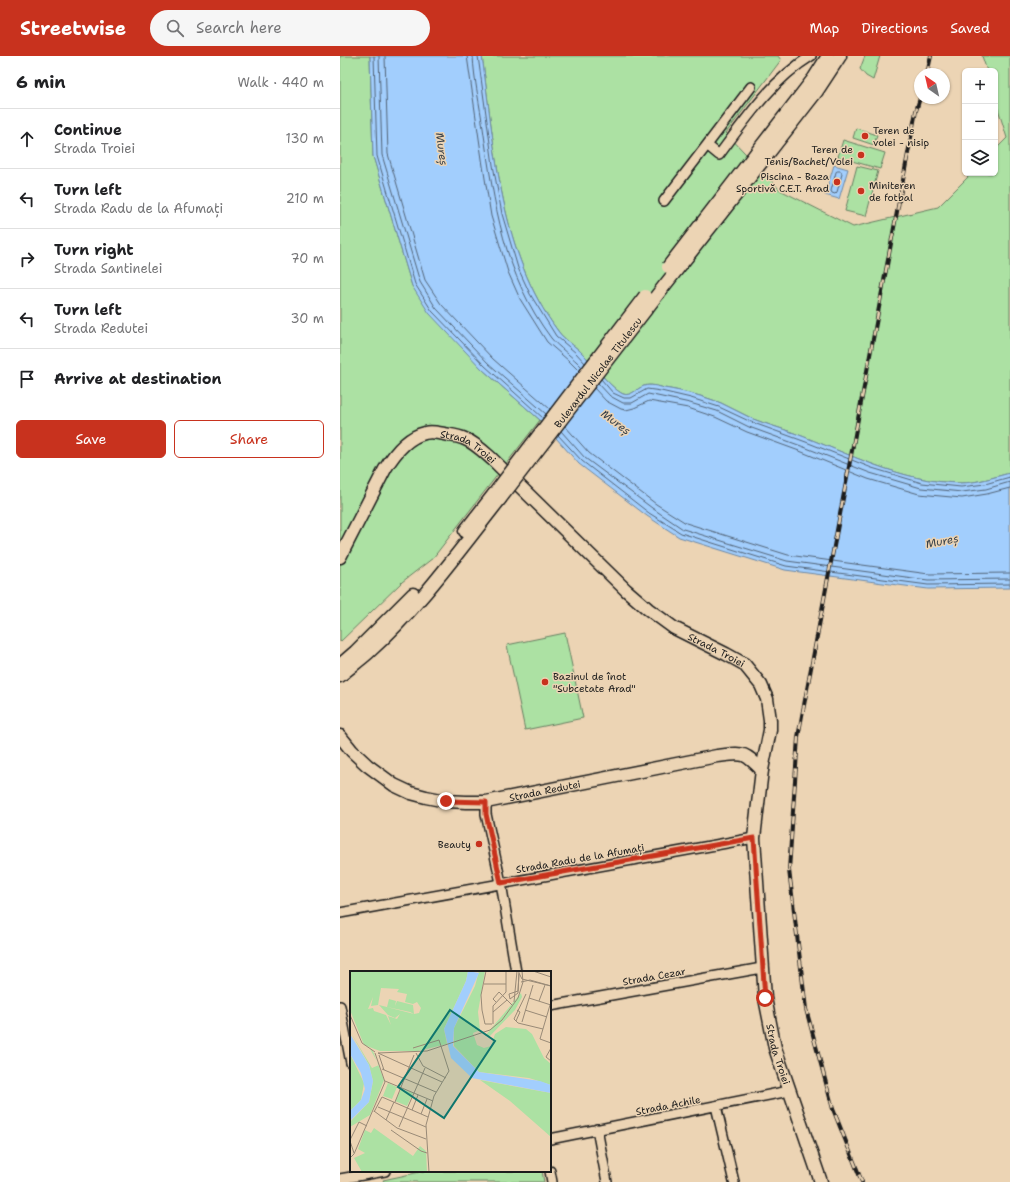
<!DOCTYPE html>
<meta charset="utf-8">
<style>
body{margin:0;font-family:"Shantell Sans",sans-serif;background:#f6f6f6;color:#202124}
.controls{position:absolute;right:12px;top:12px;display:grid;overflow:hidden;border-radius:6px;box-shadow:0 1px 3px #0004}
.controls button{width:36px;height:36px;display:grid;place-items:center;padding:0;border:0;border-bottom:1px solid #e0e0e0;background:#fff;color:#202124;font:20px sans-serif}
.compass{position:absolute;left:574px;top:12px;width:36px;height:36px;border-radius:50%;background:#fff;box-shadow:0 1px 3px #0004;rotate:326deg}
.stop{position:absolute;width:12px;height:12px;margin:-9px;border:3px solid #c8321e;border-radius:50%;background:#fff}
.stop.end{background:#c8321e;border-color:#fff;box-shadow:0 1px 4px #0008}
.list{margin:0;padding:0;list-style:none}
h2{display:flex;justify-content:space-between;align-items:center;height:52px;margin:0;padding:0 16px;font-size:17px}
h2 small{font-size:13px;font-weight:400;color:#757577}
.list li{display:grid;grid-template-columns:26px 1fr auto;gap:12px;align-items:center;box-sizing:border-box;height:60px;padding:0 16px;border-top:1px solid #e0e0e0}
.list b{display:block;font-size:15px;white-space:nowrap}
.list p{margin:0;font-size:13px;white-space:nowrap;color:#757577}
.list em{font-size:13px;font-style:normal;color:#757577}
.actions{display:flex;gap:8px;padding:12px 16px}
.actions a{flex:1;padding:9px 0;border:1px solid #c8321e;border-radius:6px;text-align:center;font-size:14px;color:#c8321e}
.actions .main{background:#c8321e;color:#fff}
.icon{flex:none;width:22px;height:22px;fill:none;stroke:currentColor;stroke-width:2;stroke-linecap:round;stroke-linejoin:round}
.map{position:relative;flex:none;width:670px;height:1126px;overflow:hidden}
header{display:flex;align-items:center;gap:24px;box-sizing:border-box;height:56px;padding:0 20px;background:#c8321e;color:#fff}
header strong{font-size:19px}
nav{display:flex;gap:22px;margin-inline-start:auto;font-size:14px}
.search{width:280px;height:36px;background:#f6f6f6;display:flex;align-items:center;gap:10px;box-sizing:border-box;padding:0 14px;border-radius:22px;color:#757577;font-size:15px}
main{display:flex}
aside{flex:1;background:#fff}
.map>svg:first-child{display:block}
.green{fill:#ace1a3;stroke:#647e60}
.water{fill:#a2cefd;stroke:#6c87a3}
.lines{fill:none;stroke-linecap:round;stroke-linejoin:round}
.shore{stroke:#526376;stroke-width:1}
.minor-casing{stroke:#1c1c1c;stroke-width:12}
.secondary-casing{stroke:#1c1c1c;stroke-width:15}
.minor{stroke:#ecd4b4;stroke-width:9}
.secondary{stroke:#ecd4b4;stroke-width:12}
.rail-casing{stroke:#1c1c1c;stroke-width:4}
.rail{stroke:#ecd4b4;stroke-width:2.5;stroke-dasharray:8;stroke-linecap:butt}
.secondary-bridge-casing{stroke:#1c1c1c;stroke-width:15;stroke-linecap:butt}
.secondary-bridge{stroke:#ecd4b4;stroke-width:12}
.route{stroke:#c8321e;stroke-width:5}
.poi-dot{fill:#c8321e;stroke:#ecd4b4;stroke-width:1.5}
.labels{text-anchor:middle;stroke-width:3;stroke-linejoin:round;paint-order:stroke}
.poi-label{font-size:10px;fill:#1c1c1c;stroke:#ecd4b4;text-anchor:start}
.street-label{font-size:10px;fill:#1c1c1c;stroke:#ecd4b4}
.water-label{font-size:11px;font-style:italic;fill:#374049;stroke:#ecd4b4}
.inset-road{fill:none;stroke:#998a77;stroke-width:1}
.view{fill:#0f766e;fill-opacity:0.15;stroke:#0f766e;stroke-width:2}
.inset-edge{fill:none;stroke:#1c1c1c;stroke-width:2}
</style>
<header>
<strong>Streetwise</strong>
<div class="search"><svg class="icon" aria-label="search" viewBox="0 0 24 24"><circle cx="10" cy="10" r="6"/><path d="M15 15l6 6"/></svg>Search here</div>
<nav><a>Map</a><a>Directions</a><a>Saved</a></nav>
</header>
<main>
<aside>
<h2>6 min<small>Walk · 440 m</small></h2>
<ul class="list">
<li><svg class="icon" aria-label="ahead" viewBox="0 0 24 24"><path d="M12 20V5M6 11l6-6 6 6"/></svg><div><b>Continue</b><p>Strada Troiei</p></div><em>130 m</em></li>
<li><svg class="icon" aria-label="left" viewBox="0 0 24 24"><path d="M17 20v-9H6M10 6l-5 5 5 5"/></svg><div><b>Turn left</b><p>Strada Radu de la Afumați</p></div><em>210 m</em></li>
<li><svg class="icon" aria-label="right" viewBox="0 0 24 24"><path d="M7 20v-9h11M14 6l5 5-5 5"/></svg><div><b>Turn right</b><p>Strada Santinelei</p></div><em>70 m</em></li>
<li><svg class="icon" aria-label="left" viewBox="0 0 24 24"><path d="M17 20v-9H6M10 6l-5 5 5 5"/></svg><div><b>Turn left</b><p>Strada Redutei</p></div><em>30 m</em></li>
<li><svg class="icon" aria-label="arrive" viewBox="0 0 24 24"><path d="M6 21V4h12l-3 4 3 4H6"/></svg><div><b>Arrive at destination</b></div></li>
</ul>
<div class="actions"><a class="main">Save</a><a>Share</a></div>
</aside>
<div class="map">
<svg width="670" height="1126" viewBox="0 0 670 1126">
<rect width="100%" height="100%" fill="#ecd4b4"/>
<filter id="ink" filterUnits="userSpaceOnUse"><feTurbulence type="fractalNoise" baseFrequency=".025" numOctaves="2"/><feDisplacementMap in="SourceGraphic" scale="8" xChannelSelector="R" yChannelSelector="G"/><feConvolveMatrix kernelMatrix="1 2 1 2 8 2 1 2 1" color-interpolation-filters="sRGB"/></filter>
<g filter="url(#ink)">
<path class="green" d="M 0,0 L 30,0 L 33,100 L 72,230 L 142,313 L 200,364 L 93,502 L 62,526 L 0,586 Z
M 142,0 L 438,0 L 441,4 L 386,77 L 440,134 L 513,171 L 598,151 L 632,117 L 655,117 L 655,94 L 667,82 L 655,43 L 655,15 L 647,15 L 642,0 L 670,0 L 670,417 C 654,421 637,427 620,427 C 561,426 508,397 454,377 C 440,372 426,368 413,363 C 402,358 392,352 381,347 C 363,340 343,335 324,332 C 318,330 310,328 304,330 C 297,332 291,341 283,338 C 272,333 253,309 244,299 C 236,290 224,284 218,275 C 160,198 155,92 142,0 Z
M 525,0 L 540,0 L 533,24 L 526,20 L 520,13 Z
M 516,72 L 537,79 L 534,89 L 513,82 Z
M 503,84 L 545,97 L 540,113 L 498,101 Z
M 517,110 L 538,115 L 526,160 L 505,155 Z
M 225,577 L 243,662 L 185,674 L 167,589 Z
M 85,1115 L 202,1115 L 204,1126 L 44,1126 L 43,1124 Z"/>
<path class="water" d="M 30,0 L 142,0 C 155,92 160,198 218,275 C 224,284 236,290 244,299 C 253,309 272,333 283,338 C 291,341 297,332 304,330 C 310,328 318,330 324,332 C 343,335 363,340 381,347 C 392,352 402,358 413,363 C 426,368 440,372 454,377 C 508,397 561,426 620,427 C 637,427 654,421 670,417 L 670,532 L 588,533 L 445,514 L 339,481 L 307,460 L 239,408 L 200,364 L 142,313 L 89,257 L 72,230 L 33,100 Z
M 494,109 L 508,113 L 499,143 L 485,139 Z"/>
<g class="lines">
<path class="shore" d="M 34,0 L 37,100 L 75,228 L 92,255 L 145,310 L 203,362
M 39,0 L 42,99 L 80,226 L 96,252 L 148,307 L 206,358
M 45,0 L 48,98 L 85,224 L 101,248 L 153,303 L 210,353
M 127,0 L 143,110 L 151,160 L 168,216 L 180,243 L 207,286 L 229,305 L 239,315
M 133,0 C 134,24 140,49 143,72 C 154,148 164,219 211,282 C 218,291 233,301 242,311
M 138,0 L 153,109 L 162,158 L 178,212 L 190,238 L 216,280 L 236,297 L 245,307
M 498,115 L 501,115 L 502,118 L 497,136 L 495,138 L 492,137 L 491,135 L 496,116 Z
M 261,323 L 273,337 L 284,342 L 291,342 L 307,333 L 321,335 L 351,342 L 379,351 L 411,366 L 466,386 L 532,412 L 582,427 L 621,431 L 645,428 L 670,421
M 258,327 L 270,340 L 283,347 L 292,347 L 308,338 L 350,347 L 377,355 L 409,371 L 464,391 L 530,417 L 581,432 L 622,436 L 646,433 L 670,426
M 254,332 L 266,345 L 281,353 L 286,354 L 294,352 L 309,345 L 348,352 L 375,361 L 407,376 L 462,396 L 528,423 L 579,438 L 622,442 L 647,438 L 670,432
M 225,370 L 249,397 L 316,448 L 346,467 L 448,499 L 589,518 L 670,517
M 221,375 L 245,402 L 312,452 L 343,473 L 447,505 L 588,524 L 670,523
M 218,379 L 242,405 L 309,457 L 341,477 L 446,510 L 588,529 L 670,528"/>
<defs>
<path id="minor" d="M 411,31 L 367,89 L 379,99 C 405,64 432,24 471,0
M 324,145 L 367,89
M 146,746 L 146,758 L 161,827 L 176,916
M 0,857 L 414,782
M 0,950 L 11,1007
M 210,950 L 422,912
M 376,1050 L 394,1126
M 257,1073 L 267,1126
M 210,1083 L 449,1035
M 210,1115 L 212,1126
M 0,1123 L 45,1115"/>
<g id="secondary">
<path d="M 416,97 L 474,22 L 488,0"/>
<path d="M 424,103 L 477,35 L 500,0"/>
<path d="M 125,475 L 154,438"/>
<path id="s1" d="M 0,501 L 45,413 C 54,398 67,381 85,377 C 91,375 98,377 104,378 C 110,379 119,380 125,383 C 135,387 144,396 152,403 L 286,534 L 308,553 L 334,572 L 386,598 L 404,608 L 421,629 L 427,643 L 430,664 L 430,674 L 422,714 L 414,782 L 425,942 L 435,992 L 481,1126"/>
<path d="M 0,609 L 15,596 L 73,538"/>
<path d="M 0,620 C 9,612 19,605 28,597 C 78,552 119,495 160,443"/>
<path id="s2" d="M 0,680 L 12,695 L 27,709 L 54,729 L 71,737 L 86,741 L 106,745 L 126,746 L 146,746 L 377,700 C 404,697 403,695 422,714"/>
</g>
</defs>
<use href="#minor" class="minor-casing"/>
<use href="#secondary" class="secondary-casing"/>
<use href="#minor" class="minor"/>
<use href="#secondary" class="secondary"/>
<defs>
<path id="rail" d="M 587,18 L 591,0
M 522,1126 L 493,1053 L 466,953 L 449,814 L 458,681 L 576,55 L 580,42"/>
</defs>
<use href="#rail" class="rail-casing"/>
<use href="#rail" class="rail"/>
<defs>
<g id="secondary-bridge">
<path d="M 328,211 L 416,97"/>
<path d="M 154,438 L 305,240"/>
<path id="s3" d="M 160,443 L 321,234 L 424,103"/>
</g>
</defs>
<use href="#secondary-bridge" class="secondary-bridge-casing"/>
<use href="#secondary-bridge" class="secondary-bridge"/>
</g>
</g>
<g class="lines" filter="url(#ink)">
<path class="route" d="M 106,745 L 146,746 L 146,758 L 161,827 L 414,782 L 425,942"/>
</g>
<g class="poi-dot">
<circle cx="525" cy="80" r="4"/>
<circle cx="521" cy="99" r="4"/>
<circle cx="497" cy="126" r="4"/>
<circle cx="521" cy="135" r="4"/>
<circle cx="205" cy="626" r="4"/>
<circle cx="139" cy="788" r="4"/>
</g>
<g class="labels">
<g class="poi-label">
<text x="533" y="78">Teren de<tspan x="533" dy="12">volei - nisip</tspan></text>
<text x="513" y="97" text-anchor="end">Teren de<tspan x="513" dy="12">Tenis/Bachet/Volei</tspan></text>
<text x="489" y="124" text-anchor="end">Piscina - Baza<tspan x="489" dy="12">Sportivă C.E.T. Arad</tspan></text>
<text x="529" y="133">Miniteren<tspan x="529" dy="12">de fotbal</tspan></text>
<text x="213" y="624">Bazinul de înot<tspan x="213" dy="12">"Subcetate Arad"</tspan></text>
<text x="131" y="792" text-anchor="end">Beauty</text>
</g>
<g class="street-label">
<text dy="4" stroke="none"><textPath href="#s3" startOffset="160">Bulevardul Nicolae Titulescu</textPath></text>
<text dy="4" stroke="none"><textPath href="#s1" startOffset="201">Strada Troiei</textPath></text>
<text dy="4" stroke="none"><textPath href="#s1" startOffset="525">Strada Troiei</textPath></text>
<text dy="4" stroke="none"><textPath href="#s2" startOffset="228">Strada Redutei</textPath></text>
<text transform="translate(240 802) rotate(-10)" y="4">Strada Radu de la Afumați</text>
<text transform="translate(314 920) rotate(-10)" y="4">Strada Cezar</text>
<text dy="4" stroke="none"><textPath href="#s1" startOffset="957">Strada Troiei</textPath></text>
<text transform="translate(328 1049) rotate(-11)" y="4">Strada Achile</text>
</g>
<g class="water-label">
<text transform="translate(102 93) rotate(82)" y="4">Mureș</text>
<text transform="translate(276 366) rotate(37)" y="4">Mureș</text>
<text transform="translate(602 485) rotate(-11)" y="4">Mureș</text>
</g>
</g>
<g transform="translate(10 915)">
<rect width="201" height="201" fill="#ecd4b4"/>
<path d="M 0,0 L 118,0 L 116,10 L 94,58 L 97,73 L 68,80 L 30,80 L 14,74 L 0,39 ZM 31,17 L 49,18 L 47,21 L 57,23 L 55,31 L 63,33 L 67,31 L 71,37 L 69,42 L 64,43 L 63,34 L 47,30 L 45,35 L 46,30 L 39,28 L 37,36 L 60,41 L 64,43 L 29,34 L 38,44 L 45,47 L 50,43 L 47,48 L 38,45 L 41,54 L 36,44 L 24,40 L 23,37 L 18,38 L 23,26 L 21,35 L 28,34 ZM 129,0 L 135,0 L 128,41 L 130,59 L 123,62 L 127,74 L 134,77 L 141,75 L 145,63 L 156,56 L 176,58 L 182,63 L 194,87 L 201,93 L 201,114 L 179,107 L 129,101 L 104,75 L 104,57 L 125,15 ZM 171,22 L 172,26 L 165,39 L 140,65 L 135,65 ZM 0,60 L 22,97 L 29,94 L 20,78 L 23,80 L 34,109 L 20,144 L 0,156 L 0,151 L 19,131 L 23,110 L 19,94 ZM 0,83 L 14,112 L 11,129 L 0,140 ZM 130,109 L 201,122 L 201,166 L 160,130 ZM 38,112 L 47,116 L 42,128 L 33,125 ZM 51,118 L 63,122 L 57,135 L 45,130 ZM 24,157 L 63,185 L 70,175 L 76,180 L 77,201 L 12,201 L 4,187 L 15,182 L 8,178 L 15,159 L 21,162 Z" fill="#ace1a3" fill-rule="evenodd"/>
<path d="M 118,0 L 129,2 L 104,57 L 103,75 L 129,101 L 190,110 L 201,114 L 201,122 L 122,107 L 101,87 L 94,58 L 116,10 ZM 0,63 L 19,94 L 23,110 L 19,131 L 0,150 L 0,140 L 11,129 L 15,118 L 11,102 L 0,83 Z" fill="#a2cefd"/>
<path class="inset-road" d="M 136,0 L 131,24 L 132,39 L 135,53 L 142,53M 183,0 L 201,6M 169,2 L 172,8 L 201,15M 169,3 L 168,20 L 159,23 L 160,28 L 168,22 L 169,0M 171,11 L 180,9 L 201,15M 134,13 L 156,13M 156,21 L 156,0M 176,23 L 164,48 L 168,52 L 193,58M 179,27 L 201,34M 189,30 L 195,14M 146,31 L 143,28 L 149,21 L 162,34M 164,31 L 167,0M 200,34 L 190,68 L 201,72M 175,39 L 197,46M 143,41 L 157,29M 0,44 L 12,72 L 25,81M 166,50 L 170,41 L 167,39M 172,51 L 183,14M 143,53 L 143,35 L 156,21M 63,77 L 89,69 L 99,100 L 84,125 L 76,154 L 79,201M 201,77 L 196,86 L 201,90M 28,82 L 92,111M 28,82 L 77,80 L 140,59 L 152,49 L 168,27 L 173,11 L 172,0M 66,82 L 73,95 L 96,107M 29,84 L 34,99M 32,98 L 86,121M 35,110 L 83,130M 45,131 L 64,84M 28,136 L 76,156M 62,139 L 68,124M 24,140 L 47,157 L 76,168M 24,141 L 32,126 L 78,146M 71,143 L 77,128M 36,149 L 44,131M 49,156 L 75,97M 41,159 L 71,180 L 77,182M 0,169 L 9,151 L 17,155M 0,170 L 4,182M 0,187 L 4,183 L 35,111 L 25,82"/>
<path class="view" d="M 100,39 L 145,70 L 94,147 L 48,116 Z"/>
<rect width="201" height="201" class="inset-edge"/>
</g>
</svg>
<div class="controls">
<button>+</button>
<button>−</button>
<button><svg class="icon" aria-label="layers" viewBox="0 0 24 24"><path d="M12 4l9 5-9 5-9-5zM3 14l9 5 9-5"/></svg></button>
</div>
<svg class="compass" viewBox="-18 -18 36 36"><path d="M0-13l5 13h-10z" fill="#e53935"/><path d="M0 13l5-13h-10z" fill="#757577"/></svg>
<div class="stop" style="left:425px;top:942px"></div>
<div class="stop end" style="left:106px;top:745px"></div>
</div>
</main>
